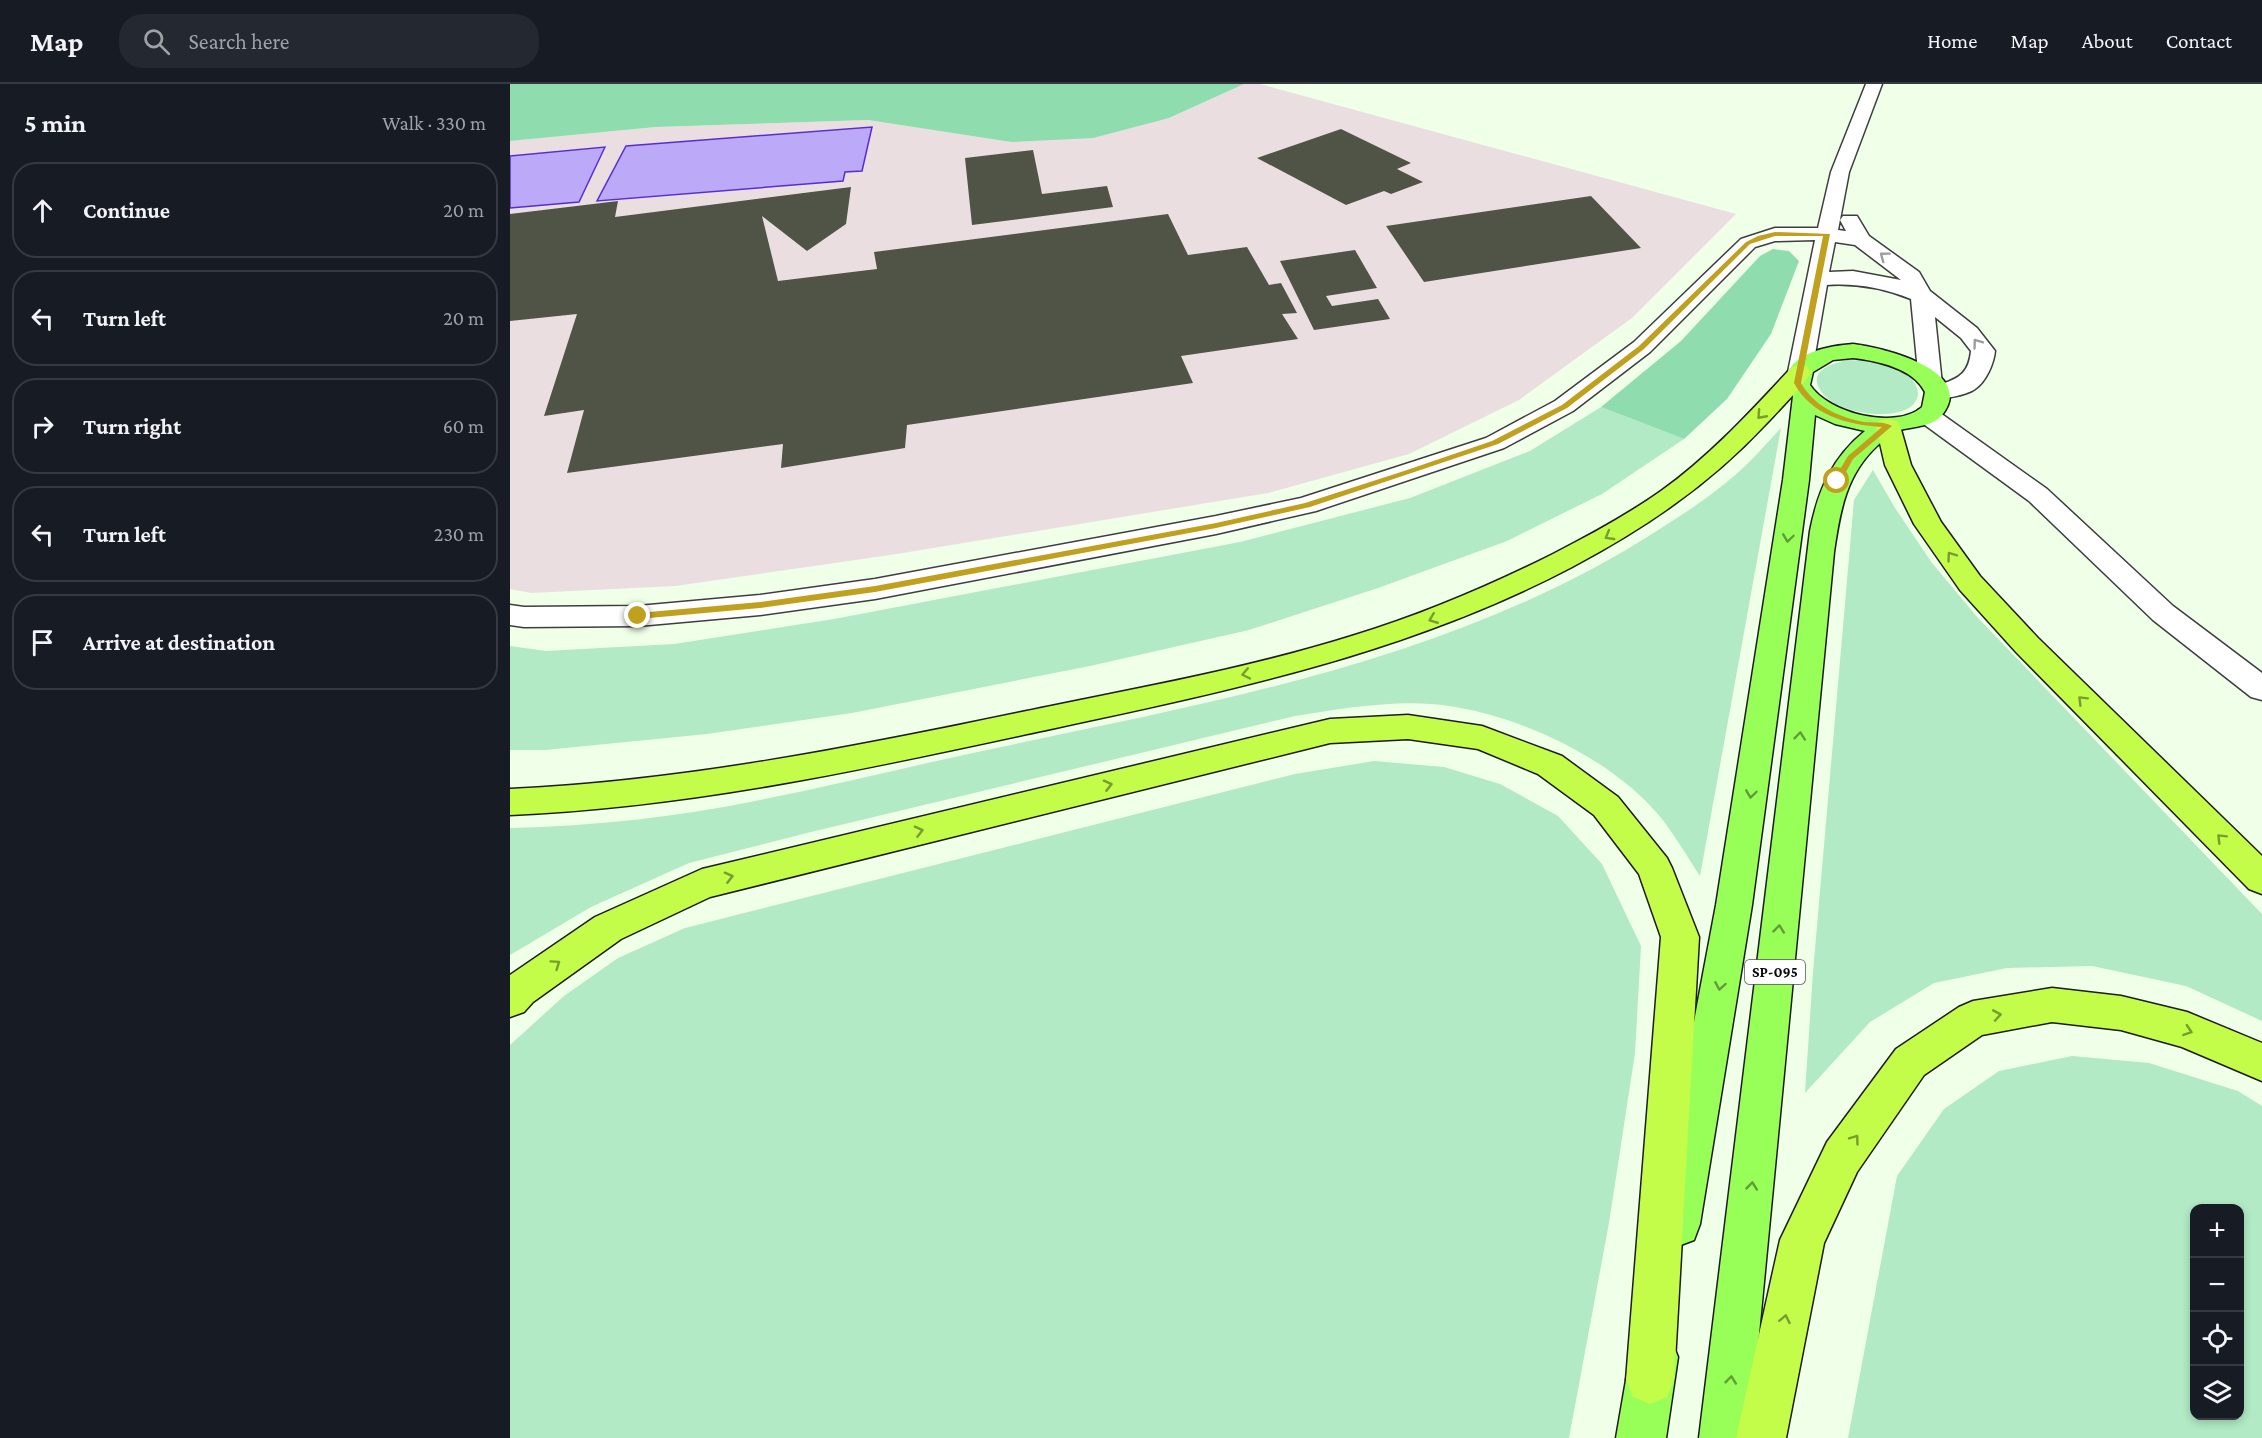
<!DOCTYPE html>
<meta charset="utf-8">
<style>
body{margin:0;font-family:"Crimson Pro",serif;background:#242831;color:#f1f3f6}
.controls{position:absolute;right:18px;bottom:18px;display:grid;overflow:hidden;border-radius:12px;box-shadow:0 3px 9px #0003}
.controls button{width:54px;height:54px;display:grid;place-items:center;padding:0;border:0;border-bottom:2px solid #363941;background:#171b24;color:#f1f3f6;font:30px sans-serif}
.stop{position:absolute;width:18px;height:18px;margin:-14px;border:4px solid #c0a11d;border-radius:50%;background:#fff}
.stop.end{background:#c0a11d;border-color:#fff;box-shadow:0 2px 6px #0008}
.list{margin:0;padding:0;list-style:none}
h2{display:flex;justify-content:space-between;align-items:center;height:78px;margin:0;padding:0 24px;font-size:26px}
h2 small{font-size:20px;font-weight:400;color:#9ea1a6}
.list li{display:grid;grid-template-columns:39px 1fr auto;gap:18px;align-items:center;box-sizing:border-box;height:96px;margin:0 12px 12px;padding:0 12px;border:2px solid #363941;border-radius:24px}
.list b{display:block;font-size:22px;white-space:nowrap}
.list em{font-size:20px;font-style:normal;color:#9ea1a6}
.icon{flex:none;width:33px;height:33px;fill:none;stroke:currentColor;stroke-width:2;stroke-linecap:round;stroke-linejoin:round}
.map{position:relative;flex:none;width:1752px;height:1354px;overflow:hidden}
header{display:flex;align-items:center;gap:36px;box-sizing:border-box;height:84px;padding:0 30px;background:#171b24;border-bottom:2px solid #363941}
header strong{font-size:28px}
nav{display:flex;gap:33px;margin-inline-start:auto;font-size:21px}
.search{width:420px;height:54px;background:#242831;display:flex;align-items:center;gap:15px;box-sizing:border-box;padding:0 21px;border-radius:24px;color:#9ea1a6;font-size:22px}
main{display:flex}
aside{flex:1;background:#171b24}
.map>svg:first-child{display:block}
.industrial{fill:#eadee1}
.green{fill:#b1eac4;fill-rule:evenodd}
.forest{fill:#8fdcaf}
.water{fill:#bcaaf9;stroke:#582ed3;stroke-width:1.5}
.building{fill:#505446}
.lines{fill:none;stroke-linecap:round;stroke-linejoin:round}
.minor-casing{stroke:#3e3e3e;stroke-width:3}
.major-casing{stroke:#1c1c1c;stroke-width:3}
.highway-casing{stroke:#1c1c1c;stroke-width:3}
.minor{fill:#fff;fill-rule:evenodd}
.major{fill:#98ff58;fill-rule:evenodd}
.highway{fill:#c3fc49;fill-rule:evenodd}
.oneway{stroke:#9d9d9d}
.oneway2{stroke:#799c30}
.oneway3{stroke:#609d39}
.route{fill:#c0a11d}
.labels{text-anchor:middle;stroke-width:6;stroke-linejoin:round;paint-order:stroke}
.shield{fill:#fff;stroke:#545454;stroke-width:1.5}
.shield-label{font-size:15px;font-weight:bold;fill:#0b0b0b}
</style>
<header>
<strong>Map</strong>
<div class="search"><svg class="icon" aria-label="search" viewBox="0 0 24 24"><circle cx="10" cy="10" r="6"/><path d="M15 15l6 6"/></svg>Search here</div>
<nav><a>Home</a><a>Map</a><a>About</a><a>Contact</a></nav>
</header>
<main>
<aside>
<h2>5 min<small>Walk · 330 m</small></h2>
<ul class="list">
<li><svg class="icon" aria-label="ahead" viewBox="0 0 24 24"><path d="M12 20V5M6 11l6-6 6 6"/></svg><div><b>Continue</b></div><em>20 m</em></li>
<li><svg class="icon" aria-label="left" viewBox="0 0 24 24"><path d="M17 20v-9H6M10 6l-5 5 5 5"/></svg><div><b>Turn left</b></div><em>20 m</em></li>
<li><svg class="icon" aria-label="right" viewBox="0 0 24 24"><path d="M7 20v-9h11M14 6l5 5-5 5"/></svg><div><b>Turn right</b></div><em>60 m</em></li>
<li><svg class="icon" aria-label="left" viewBox="0 0 24 24"><path d="M17 20v-9H6M10 6l-5 5 5 5"/></svg><div><b>Turn left</b></div><em>230 m</em></li>
<li><svg class="icon" aria-label="arrive" viewBox="0 0 24 24"><path d="M6 21V4h12l-3 4 3 4H6"/></svg><div><b>Arrive at destination</b></div></li>
</ul>
</aside>
<div class="map">
<svg width="1752" height="1354" viewBox="0 0 1752 1354">
<rect width="100%" height="100%" fill="#f0ffe8"/>
<path class="industrial" d="M 734,0 L 750,0 L 1226,130 L 1122,234 L 1009,316 L 899,370 L 758,409 L 387,470 L 165,502 L 21,509 L 0,505 L 0,57 L 146,43 L 358,36 L 501,58 L 659,34 Z"/>
<path class="green" d="M 1338,276 C 1358,277 1406,282 1408,309 C 1408,313 1406,317 1403,321 C 1382,339 1324,329 1310,306 C 1298,286 1323,279 1338,276 Z
M 1091,323 L 1174,355 L 1092,410 L 997,457 L 868,504 L 739,546 L 580,582 L 342,629 L 197,650 L 35,666 L 0,666 L 0,562 L 36,567 L 164,560 L 324,535 L 730,458 L 900,414 L 1020,367 Z
M 1271,344 L 1190,792 C 1178,774 1166,753 1152,735 C 1102,673 1001,626 921,620 C 876,617 830,625 785,632 L 301,748 L 179,779 L 81,823 L 0,871 L 0,744 C 83,742 169,733 250,716 C 322,702 392,684 463,669 C 690,620 928,581 1129,458 C 1161,438 1194,418 1224,392 C 1241,378 1256,360 1271,344 Z
M 1363,386 L 1385,424 L 1422,479 L 1468,534 L 1752,830 L 1752,937 L 1676,902 L 1582,882 L 1497,884 L 1424,899 L 1360,938 L 1295,1009 L 1303,888 L 1344,416 Z
M 864,677 L 934,683 L 990,700 L 1048,732 L 1092,780 L 1131,862 L 1125,969 L 1099,1139 L 1059,1354 L 0,1354 L 0,961 L 54,912 L 108,874 L 175,844 L 785,690 Z
M 1562,972 L 1639,979 L 1728,1007 L 1752,1022 L 1752,1354 L 1338,1354 L 1387,1092 L 1434,1025 L 1489,987 ZM 1684,1124 L 1730,1124 L 1730,1332 L 1684,1332 Z"/>
<path class="forest" d="M 0,0 L 734,0 L 659,34 L 583,54 L 501,58 L 358,36 L 146,43 L 0,57 Z
M 1263,165 L 1279,167 L 1289,177 L 1261,250 L 1217,315 L 1174,355 L 1091,323 L 1171,257 L 1250,172 Z"/>
<path class="water" d="M 362,43 L 352,87 L 335,88 L 333,97 L 87,117 L 116,62 Z
M 95,63 L 69,118 L 0,124 L 0,72 Z"/>
<path class="building" d="M 831,45 L 901,79 L 887,85 L 913,98 L 881,110 L 874,107 L 836,121 L 747,74 Z
M 523,66 L 532,110 L 597,102 L 603,123 L 462,141 L 455,74 Z
M 341,103 L 336,140 L 297,167 L 252,132 L 268,197 L 367,185 L 364,168 L 658,130 L 678,171 L 737,163 L 759,201 L 771,199 L 787,229 L 772,230 L 788,255 L 671,272 L 683,299 L 397,341 L 395,364 L 271,384 L 273,360 L 57,389 L 74,326 L 34,332 L 67,230 L 0,237 L 0,130 L 108,117 L 105,133 Z
M 1081,112 L 1131,164 L 914,198 L 876,142 Z
M 845,166 L 867,204 L 816,212 L 822,222 L 868,215 L 880,235 L 804,246 L 770,177 Z"/>
<g class="lines">
<defs>
<path id="minor" d="M 1356,0 L 1372,0 L 1339,88 L 1328,146 L 1336,147 L 1330,136 L 1333,132 L 1347,132 L 1359,152 L 1409,188 L 1420,207 L 1467,244 L 1485,267 C 1484,279 1476,298 1465,305 C 1457,311 1428,317 1418,314 L 1415,309 L 1418,304 L 1413,303 L 1409,298 L 1401,215 C 1373,204 1347,199 1317,201 L 1302,288 L 1298,293 L 1290,295 L 1282,293 L 1278,288 L 1305,156 L 1265,157 L 1245,163 L 1140,268 L 1063,327 L 994,364 L 806,427 L 706,450 L 365,515 L 250,531 L 128,542 L 14,543 L 0,541 L 0,521 L 14,523 L 128,522 L 250,511 L 365,495 L 706,432 L 791,414 L 976,354 L 1045,317 L 1124,258 L 1231,155 L 1265,144 L 1308,144 L 1321,88 ZM 1325,158 L 1345,161 L 1391,196 L 1343,187 L 1319,188 ZM 1425,233 L 1451,254 L 1461,267 C 1459,288 1450,294 1432,300 Z
M 1417,324 L 1426,326 L 1537,405 L 1663,522 L 1752,589 L 1752,616 L 1741,613 L 1643,536 L 1519,417 L 1408,336 L 1405,331 L 1408,326 Z"/>
<path id="major" d="M 1343,260 C 1370,263 1468,286 1432,331 C 1422,343 1405,342 1390,346 C 1382,348 1374,356 1368,361 C 1336,390 1330,427 1324,468 L 1239,1354 L 1189,1354 L 1300,447 C 1308,406 1322,374 1355,347 L 1325,340 L 1305,331 L 1299,396 L 1242,821 L 1190,1140 L 1184,1156 L 1168,1162 L 1152,1156 L 1146,1140 L 1206,821 L 1273,396 L 1283,312 C 1260,273 1315,262 1343,260 ZM 1343,274 C 1368,277 1403,284 1415,308 L 1412,323 C 1386,346 1319,330 1300,301 L 1303,288 L 1323,276 Z
M 1144,1249 L 1161,1256 L 1168,1273 L 1156,1354 L 1106,1354 L 1120,1273 L 1127,1256 Z"/>
<path id="highway" d="M 1290,281 L 1298,283 L 1302,288 C 1288,307 1271,324 1255,341 C 1199,401 1135,444 1062,483 C 891,573 704,610 517,650 C 342,688 179,723 0,731 L 0,705 C 172,697 339,664 507,629 C 620,605 734,586 845,551 C 913,530 979,502 1043,470 C 1080,451 1117,431 1151,407 C 1200,372 1241,327 1282,283 Z
M 1378,335 L 1387,337 L 1390,342 L 1401,381 L 1431,438 L 1470,492 L 1528,554 L 1752,772 L 1752,810 L 1739,805 L 1506,568 L 1450,506 L 1404,440 L 1375,381 L 1366,342 L 1369,337 Z
M 898,631 L 972,642 L 1052,672 L 1108,713 L 1157,774 L 1162,784 L 1189,853 L 1164,1296 L 1157,1313 L 1140,1320 L 1123,1313 L 1116,1296 L 1151,853 L 1129,790 L 1084,731 L 1028,690 L 968,665 L 898,655 L 820,659 L 200,813 L 111,855 L 23,918 L 14,928 L 0,933 L 0,891 L 85,833 L 192,785 L 820,635 Z
M 1542,904 L 1611,912 L 1677,928 L 1752,959 L 1752,997 L 1672,963 L 1611,946 L 1542,938 L 1472,951 L 1414,991 L 1347,1088 L 1314,1159 L 1276,1354 L 1226,1354 L 1270,1156 L 1317,1058 L 1386,965 L 1449,923 L 1463,917 Z"/>
</defs>
<use href="#minor" class="minor-casing"/>
<use href="#major" class="major-casing"/>
<use href="#highway" class="highway-casing"/>
<use href="#minor" class="minor"/>
<use href="#major" class="major"/>
<use href="#highway" class="highway"/>
</g>
<defs><path id="oneway-chevron" d="M-2-3.5L2.5 0L-2 3.5" fill="none" stroke-width="1.6" stroke-linecap="round" stroke-linejoin="round" transform="scale(1.5)"/></defs>
<g class="oneway">
<use href="#oneway-chevron" transform="translate(1374 172) rotate(-143)"/>
<use href="#oneway-chevron" transform="translate(1467 259) rotate(-126)"/>
</g>
<g class="oneway2">
<use href="#oneway-chevron" transform="translate(1251 331) rotate(132)"/>
<use href="#oneway-chevron" transform="translate(1099 452) rotate(150)"/>
<use href="#oneway-chevron" transform="translate(1441 472) rotate(-126)"/>
<use href="#oneway-chevron" transform="translate(923 535) rotate(158)"/>
<use href="#oneway-chevron" transform="translate(736 590) rotate(168)"/>
<use href="#oneway-chevron" transform="translate(1572 616) rotate(-135)"/>
<use href="#oneway-chevron" transform="translate(598 701) rotate(-14)"/>
<use href="#oneway-chevron" transform="translate(409 747) rotate(-14)"/>
<use href="#oneway-chevron" transform="translate(1711 754) rotate(-135)"/>
<use href="#oneway-chevron" transform="translate(219 793) rotate(-14)"/>
<use href="#oneway-chevron" transform="translate(46 880) rotate(-35)"/>
<use href="#oneway-chevron" transform="translate(1487 931) rotate(-10)"/>
<use href="#oneway-chevron" transform="translate(1678 947) rotate(19)"/>
<use href="#oneway-chevron" transform="translate(1345 1055) rotate(-54)"/>
<use href="#oneway-chevron" transform="translate(1275 1235) rotate(-78)"/>
</g>
<g class="oneway3">
<use href="#oneway-chevron" transform="translate(1278 454) rotate(98)"/>
<use href="#oneway-chevron" transform="translate(1290 652) rotate(-84)"/>
<use href="#oneway-chevron" transform="translate(1241 710) rotate(98)"/>
<use href="#oneway-chevron" transform="translate(1269 845) rotate(-84)"/>
<use href="#oneway-chevron" transform="translate(1210 902) rotate(100)"/>
<use href="#oneway-chevron" transform="translate(1242 1102) rotate(-84)"/>
<use href="#oneway-chevron" transform="translate(1221 1296) rotate(-84)"/>
</g>
<path class="route" d="M 1265,148 L 1320,150 L 1291,299 C 1304,322 1328,333 1354,338 C 1363,339 1374,337 1382,342 L 1343,375 L 1330,399 L 1323,397 L 1338,372 L 1372,343 C 1337,341 1301,331 1284,299 L 1313,152 L 1265,152 L 1240,160 L 1134,265 L 1057,324 L 988,360 L 800,423 L 706,444 L 365,508 L 250,524 L 128,535 L 124,532 L 128,529 L 250,518 L 365,502 L 706,439 L 795,419 L 894,387 L 982,357 L 1052,321 L 1129,262 L 1236,158 L 1248,152 Z"/>
<g class="labels">
<rect class="shield" x="1235" y="876" width="60" height="24" rx="4.5"/>
<g class="shield-label">
<text x="1265" y="893">SP-095</text>
</g>
</g>
</svg>
<div class="controls">
<button>+</button>
<button>−</button>
<button><svg class="icon" aria-label="locate" viewBox="0 0 24 24"><circle cx="12" cy="12" r="6"/><path d="M12 2v4M12 18v4M2 12h4M18 12h4"/></svg></button>
<button><svg class="icon" aria-label="layers" viewBox="0 0 24 24"><path d="M12 4l9 5-9 5-9-5zM3 14l9 5 9-5"/></svg></button>
</div>
<div class="stop" style="left:1327px;top:397px"></div>
<div class="stop end" style="left:128px;top:532px"></div>
</div>
</main>
